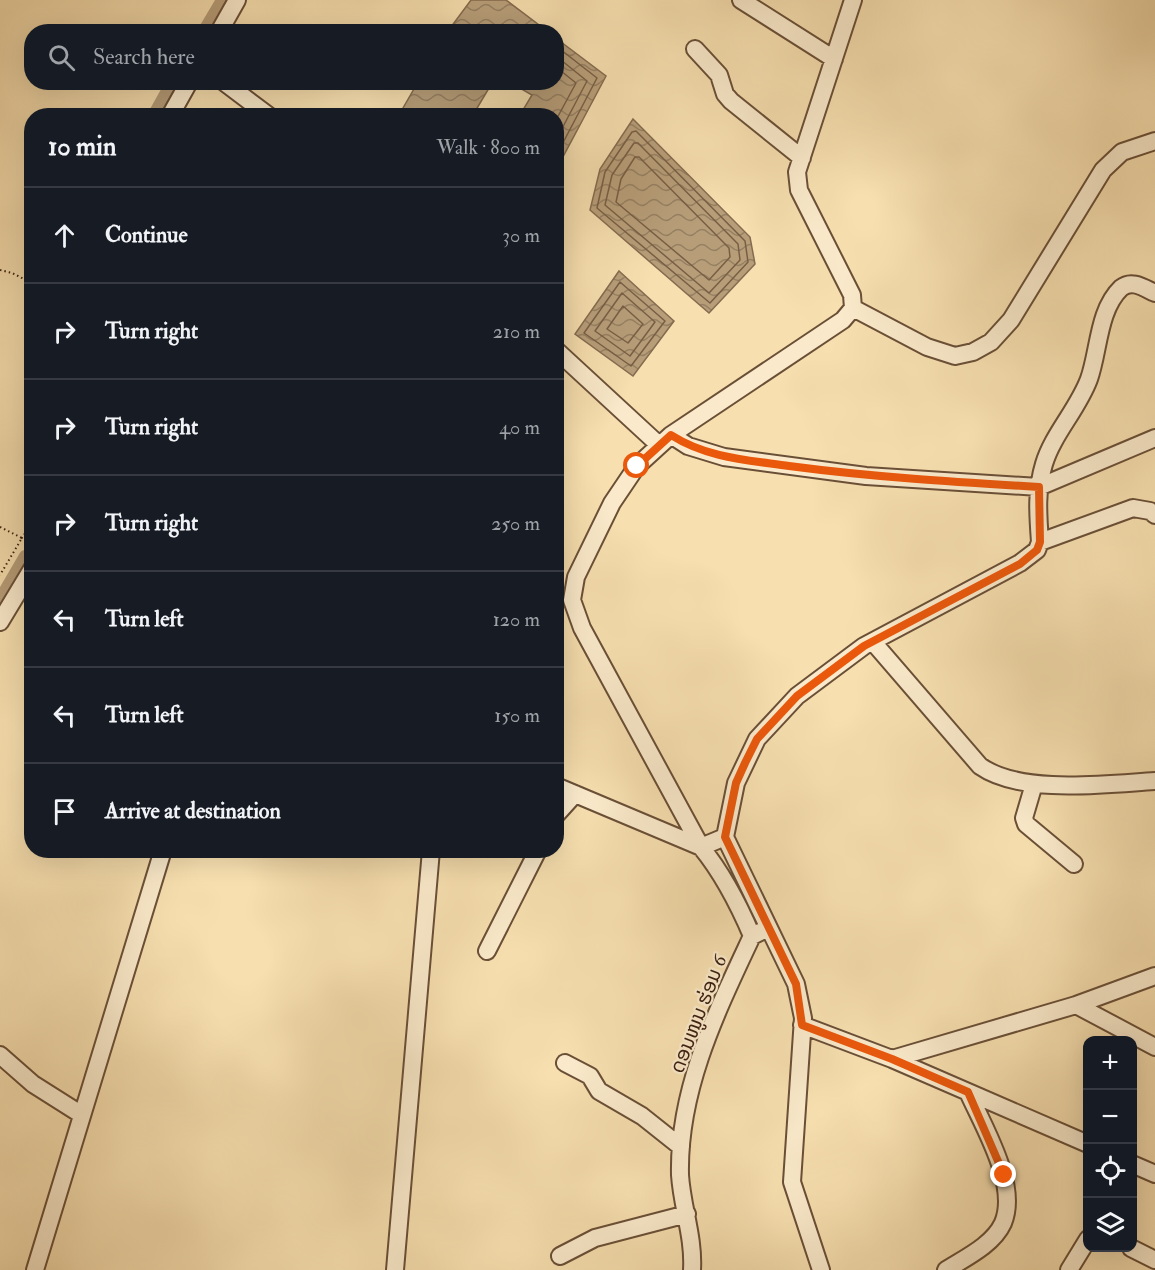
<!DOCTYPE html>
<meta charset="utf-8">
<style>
body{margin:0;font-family:"IM FELL Double Pica","Noto Sans Lao",serif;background:#20242c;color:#f1f3f6}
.controls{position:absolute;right:18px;bottom:18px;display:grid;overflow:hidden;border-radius:12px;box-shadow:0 6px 24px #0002}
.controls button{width:54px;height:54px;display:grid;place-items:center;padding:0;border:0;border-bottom:2px solid #363941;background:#171b24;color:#f1f3f6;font:30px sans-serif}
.stop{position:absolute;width:18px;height:18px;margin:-14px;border:4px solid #ea580c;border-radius:50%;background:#fff}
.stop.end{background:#ea580c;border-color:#fff;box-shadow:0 2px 6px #0008}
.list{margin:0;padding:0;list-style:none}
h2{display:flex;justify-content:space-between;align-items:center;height:78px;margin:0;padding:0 24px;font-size:26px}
h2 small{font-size:20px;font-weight:400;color:#9ea1a6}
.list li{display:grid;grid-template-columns:39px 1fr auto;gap:18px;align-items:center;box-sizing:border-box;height:96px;padding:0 24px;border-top:2px solid #363941}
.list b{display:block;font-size:22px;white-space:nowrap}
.list em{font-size:20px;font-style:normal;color:#9ea1a6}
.icon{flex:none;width:33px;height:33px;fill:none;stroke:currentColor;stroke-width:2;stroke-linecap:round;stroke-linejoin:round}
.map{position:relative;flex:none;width:1155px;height:1270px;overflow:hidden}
.search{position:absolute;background:#171b24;box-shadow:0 6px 24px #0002;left:24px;top:24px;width:540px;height:66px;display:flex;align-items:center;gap:15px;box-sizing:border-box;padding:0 21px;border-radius:24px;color:#9ea1a6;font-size:22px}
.panel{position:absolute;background:#171b24;box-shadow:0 6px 24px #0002;left:24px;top:108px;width:540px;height:750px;border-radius:24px}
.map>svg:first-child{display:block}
.water{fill:url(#water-waves);stroke:#856b4f;stroke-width:1.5}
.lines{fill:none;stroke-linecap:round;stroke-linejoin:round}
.shore{stroke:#795e44;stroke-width:1.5}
.canal{stroke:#b79e79;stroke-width:12}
.minor-casing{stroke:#6a4f37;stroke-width:20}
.path{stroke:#3b1f0f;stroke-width:2;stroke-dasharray:1.5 3;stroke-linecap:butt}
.minor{stroke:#faeacb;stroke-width:16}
.route{stroke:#ea580c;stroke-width:8}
.labels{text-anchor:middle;stroke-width:4.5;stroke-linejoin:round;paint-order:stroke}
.street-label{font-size:20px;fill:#3b1f0f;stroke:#faeacb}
</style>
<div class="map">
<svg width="1155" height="1270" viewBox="0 0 1155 1270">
<defs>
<pattern id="water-waves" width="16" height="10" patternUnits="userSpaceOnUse" patternTransform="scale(1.5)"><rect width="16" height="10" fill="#b79e79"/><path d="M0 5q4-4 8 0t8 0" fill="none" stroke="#968062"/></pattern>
</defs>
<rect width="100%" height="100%" fill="#f7dfaf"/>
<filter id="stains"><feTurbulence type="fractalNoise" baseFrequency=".00333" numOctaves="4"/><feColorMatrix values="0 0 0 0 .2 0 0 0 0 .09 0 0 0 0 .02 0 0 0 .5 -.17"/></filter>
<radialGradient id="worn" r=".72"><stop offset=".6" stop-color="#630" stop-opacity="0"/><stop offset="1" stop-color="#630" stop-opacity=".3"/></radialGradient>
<path class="water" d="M 471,0 L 506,0 L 547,31 L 448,31 Z
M 557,39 L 606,76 L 557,168 L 556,116 L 520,115 L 532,95 L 511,83 L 556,82 Z
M 418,82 L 492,82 L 492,83 L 473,115 L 399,115 Z
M 633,119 L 750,237 L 755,264 L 709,313 L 590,210 L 600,169 Z
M 619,271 L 674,321 L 633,376 L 575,334 Z"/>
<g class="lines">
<path class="shore" d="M 556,46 L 597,78 L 556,156
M 556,56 L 587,81 L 556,140
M 556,67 L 576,83 L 556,120
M 636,131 L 745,241 L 748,262 L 710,303 L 597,208 L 605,172 L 632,132 Z
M 634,143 L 638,143 L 738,244 L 740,260 L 709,293 L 605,205 L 612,175 Z
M 635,157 L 639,157 L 729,248 L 730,257 L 709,280 L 616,202 L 621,179 Z
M 620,282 L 665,321 L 631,366 L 584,333 Z
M 622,293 L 655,322 L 630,356 L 595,331 Z
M 623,306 L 643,324 L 628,343 L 607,329 Z"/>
<path class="canal" d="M 203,32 L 222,0
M 153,116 L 172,82
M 0,599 L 25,556"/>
<defs>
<path id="minor" d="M 741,0 L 834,59
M 219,32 L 237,0
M 695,49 L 719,75 L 725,94 L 731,101 L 802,158
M 224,82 L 269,116
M 170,116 L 189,82
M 853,308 L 927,347 L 955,356 L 973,352 L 991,342 L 1011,320 L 1103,170 L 1122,152 L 1155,141
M 556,350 L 659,445
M 671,435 L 688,446 L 724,457 L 866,476 L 1039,487 L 1155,438
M 1040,542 L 1133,508 L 1150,511 L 1155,515
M 0,622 L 32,569
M 873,642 L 980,766 C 1021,795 1106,784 1155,781
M 1034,784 L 1024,818 L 1026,824 L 1074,864
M 556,786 L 701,847 L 725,837
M 556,815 L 575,794
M 752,936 C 738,903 723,874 701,847 L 582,628 L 572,600 L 576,577 L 612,503 L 637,466 L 671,435 L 843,320 L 853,308 L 852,295 L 799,190 L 797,172 L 853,0
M 487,951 L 538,850
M 1076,1005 L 1155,1047
M 802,1025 L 892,1059 L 1088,1144
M 0,1055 L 33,1084 L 82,1115
M 892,1059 L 1076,1005 L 1155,976
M 565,1063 L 590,1076 L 599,1091 L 642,1116 L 681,1147
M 1132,1164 L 1155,1174
M 1131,1248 L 1155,1260
M 560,1256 L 595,1238 L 687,1214
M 35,1270 L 163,850
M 395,1270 L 431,850
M 692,1270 C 694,1237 682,1207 680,1175 C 678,1089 717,1011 752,936 L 760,932
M 821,1270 L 792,1182 L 803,1018 L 796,984 L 725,837 L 736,783 L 757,739 L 797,696 L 864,646 L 1020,563 L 1037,550 L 1040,542 C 1038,515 1036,490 1044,464 C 1053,434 1078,409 1089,379 C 1099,351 1098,310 1121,288 C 1132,279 1144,288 1155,293
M 946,1270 C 965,1258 993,1245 1003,1223 C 1019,1185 983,1126 968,1092
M 1069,1270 L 1088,1239"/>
</defs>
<use href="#minor" class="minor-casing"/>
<path class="path" d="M 0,270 L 12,273 L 32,283
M 32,522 L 22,538 L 32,545
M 0,527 L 22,538 L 0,575
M 30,639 L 32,640"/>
<use href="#minor" class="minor"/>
</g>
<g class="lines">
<path class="route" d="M 637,466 L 671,435 C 707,458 747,460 789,466 C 872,477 955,482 1039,487 L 1040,542 L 1037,550 L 1020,564 L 864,646 L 797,696 L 757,739 L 745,763 L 736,783 L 725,837 L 796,984 L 802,1025 L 892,1059 L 968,1092 L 1004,1175"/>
</g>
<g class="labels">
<g class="street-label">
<text transform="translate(698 1014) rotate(-69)" y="7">ດອນໜູນ ຮ່ອມ 6</text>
</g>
</g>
<rect width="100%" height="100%" filter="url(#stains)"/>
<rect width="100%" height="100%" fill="url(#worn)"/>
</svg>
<div class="controls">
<button>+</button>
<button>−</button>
<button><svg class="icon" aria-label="locate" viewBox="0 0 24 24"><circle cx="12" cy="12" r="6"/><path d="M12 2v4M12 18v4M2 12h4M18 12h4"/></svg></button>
<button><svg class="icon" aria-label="layers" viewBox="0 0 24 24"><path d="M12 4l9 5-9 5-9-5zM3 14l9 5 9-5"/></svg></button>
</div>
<div class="stop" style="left:637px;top:466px"></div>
<div class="stop end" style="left:1004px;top:1175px"></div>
<div class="search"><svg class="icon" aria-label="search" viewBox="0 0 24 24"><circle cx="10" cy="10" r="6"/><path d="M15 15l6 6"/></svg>Search here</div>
<section class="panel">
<h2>10 min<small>Walk · 800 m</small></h2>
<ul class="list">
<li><svg class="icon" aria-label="ahead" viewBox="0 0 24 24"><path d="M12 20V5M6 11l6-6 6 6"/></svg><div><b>Continue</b></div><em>30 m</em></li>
<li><svg class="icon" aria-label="right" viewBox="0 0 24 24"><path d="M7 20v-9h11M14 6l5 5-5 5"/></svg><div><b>Turn right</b></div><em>210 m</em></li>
<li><svg class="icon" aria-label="right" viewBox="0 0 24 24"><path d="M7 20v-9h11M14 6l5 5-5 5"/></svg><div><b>Turn right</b></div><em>40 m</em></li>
<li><svg class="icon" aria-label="right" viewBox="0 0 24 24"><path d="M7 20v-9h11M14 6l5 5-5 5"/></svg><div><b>Turn right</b></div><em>250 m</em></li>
<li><svg class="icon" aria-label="left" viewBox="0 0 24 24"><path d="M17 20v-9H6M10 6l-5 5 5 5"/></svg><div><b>Turn left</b></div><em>120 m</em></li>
<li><svg class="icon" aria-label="left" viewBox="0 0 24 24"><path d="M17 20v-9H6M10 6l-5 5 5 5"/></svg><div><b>Turn left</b></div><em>150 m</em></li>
<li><svg class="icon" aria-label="arrive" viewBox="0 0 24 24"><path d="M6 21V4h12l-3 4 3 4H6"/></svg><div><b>Arrive at destination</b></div></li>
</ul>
</section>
</div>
